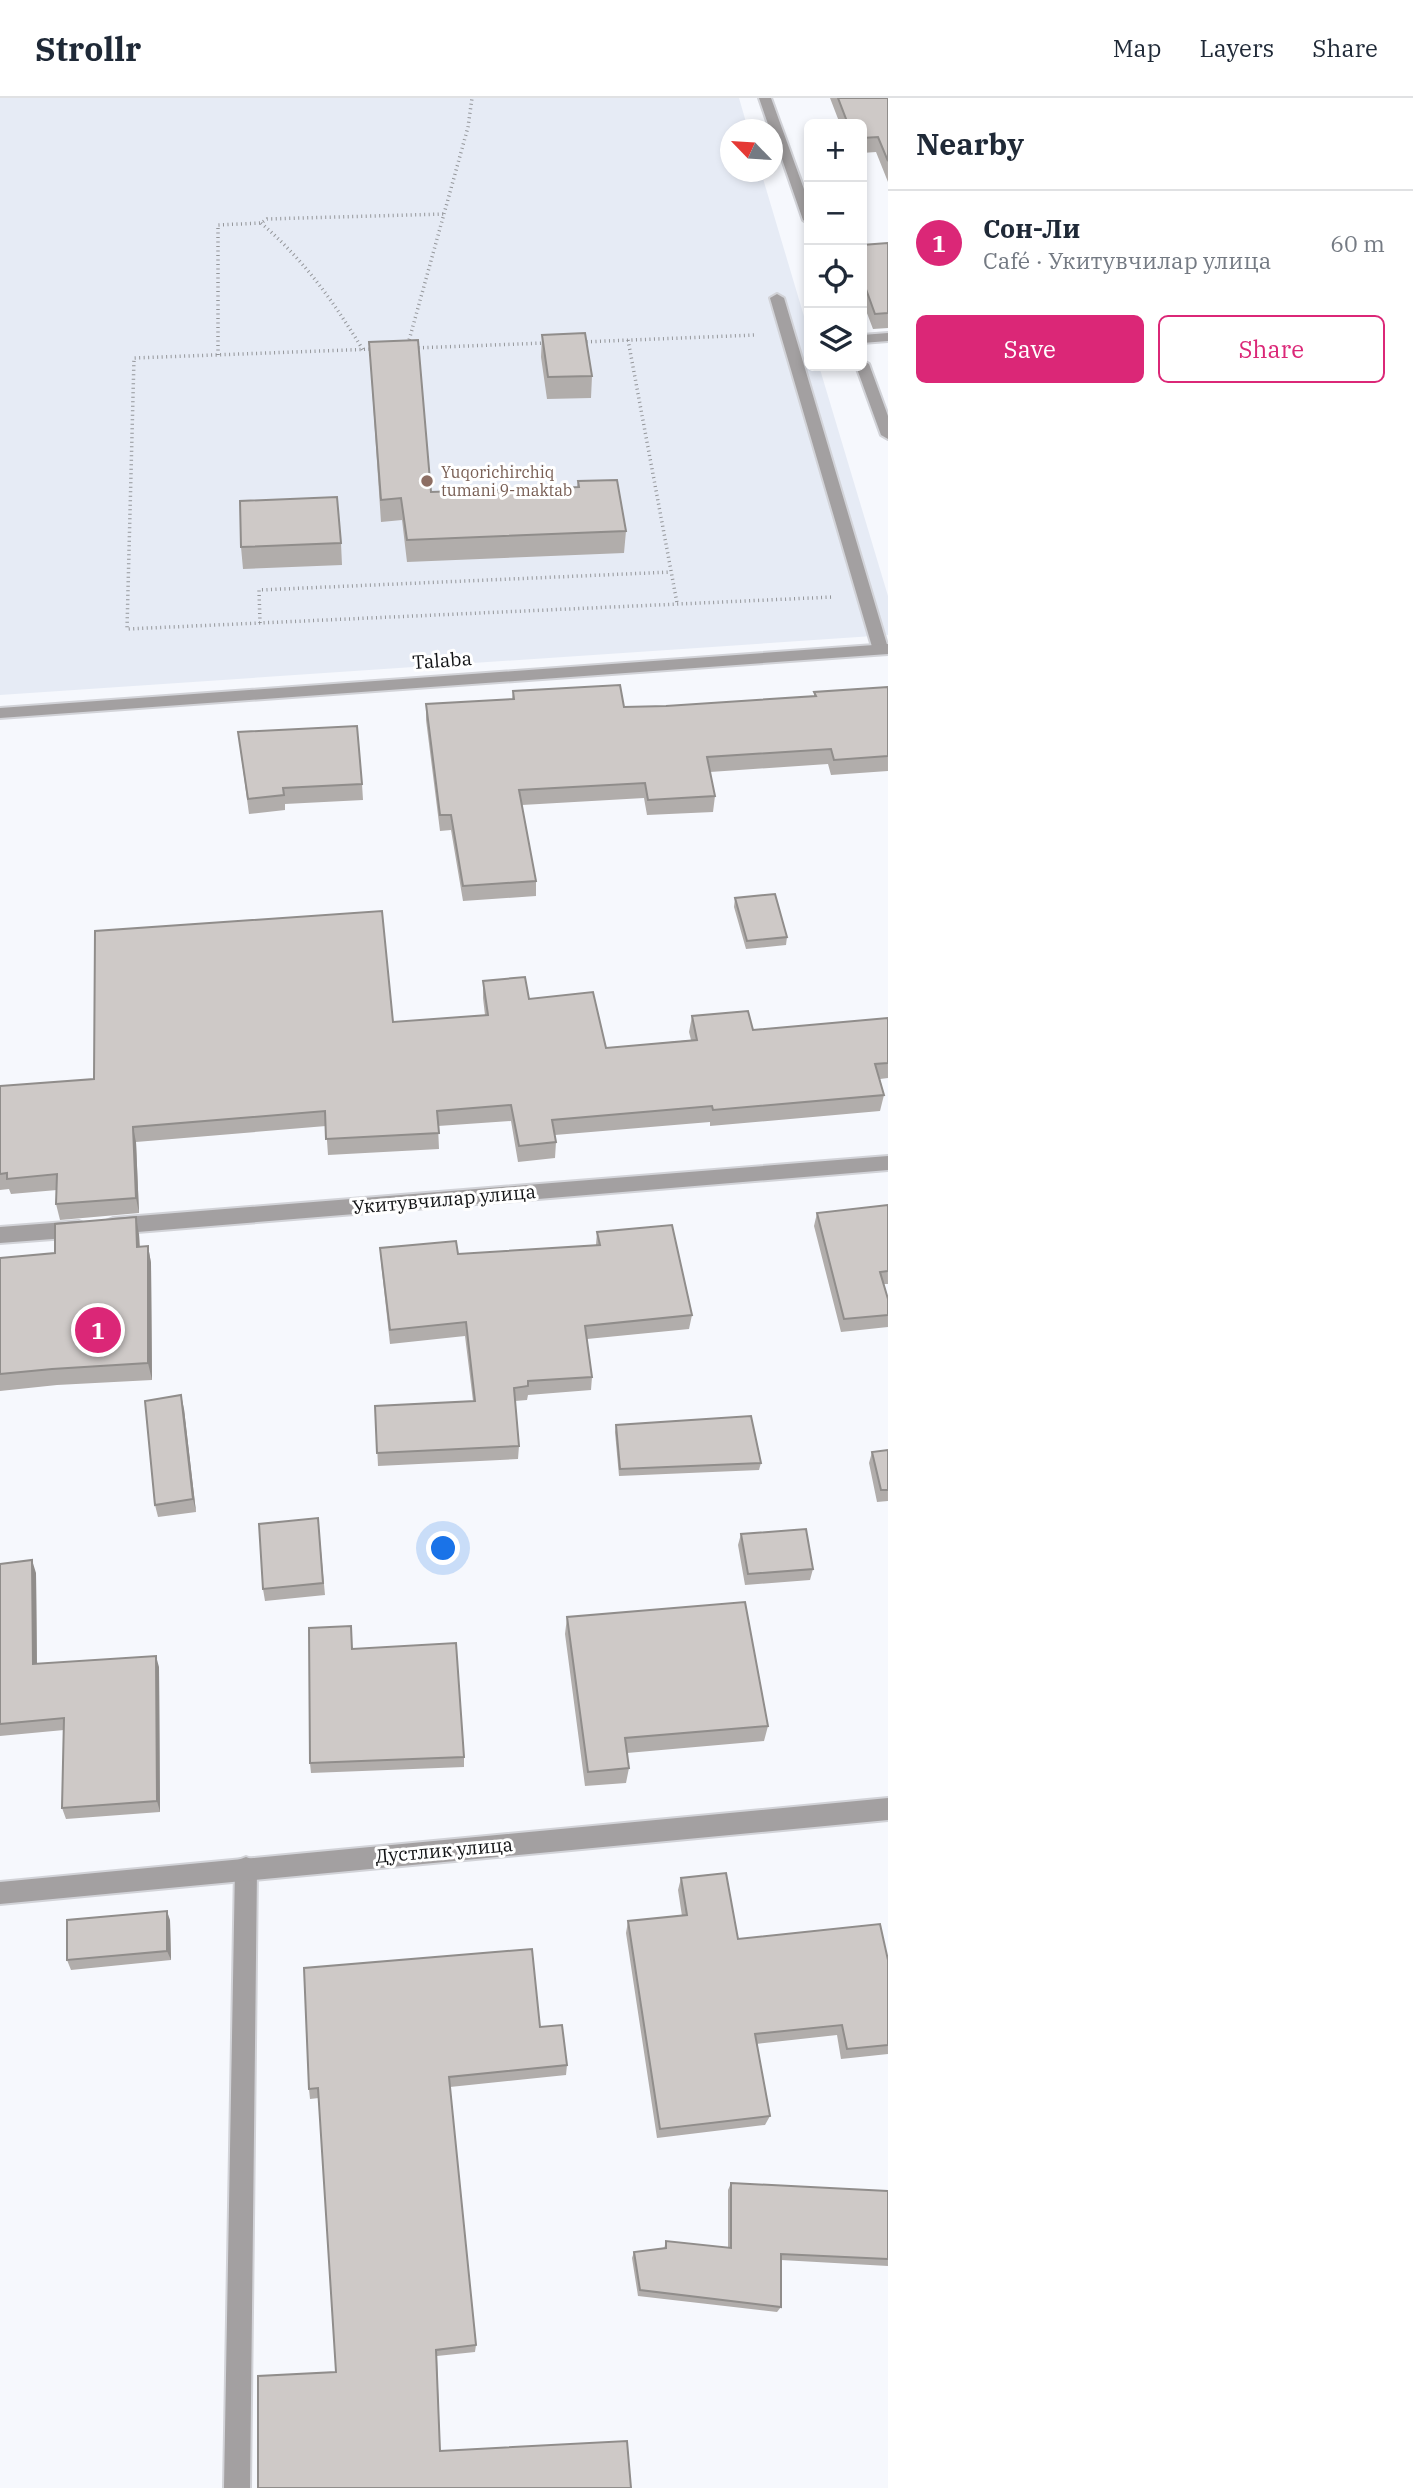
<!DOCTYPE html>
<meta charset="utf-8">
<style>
body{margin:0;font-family:"IBM Plex Serif",serif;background:#f2f2f3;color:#1f2937}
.controls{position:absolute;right:21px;top:21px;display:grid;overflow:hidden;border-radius:10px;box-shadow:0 4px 10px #0003}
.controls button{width:63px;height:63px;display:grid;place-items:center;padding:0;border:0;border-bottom:2px solid #e0e1e3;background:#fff;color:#1f2937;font:35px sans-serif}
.compass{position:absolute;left:720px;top:21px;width:63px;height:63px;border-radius:50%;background:#fff;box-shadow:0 4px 10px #0003;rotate:295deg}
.you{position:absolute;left:444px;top:1451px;width:24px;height:24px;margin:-18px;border:5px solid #fff;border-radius:50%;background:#1a73e8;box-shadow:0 0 0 10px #1a73e833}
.badge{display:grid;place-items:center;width:46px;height:46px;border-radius:50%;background:#db2777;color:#fff;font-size:23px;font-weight:700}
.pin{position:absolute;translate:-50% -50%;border:4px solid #fff;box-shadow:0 2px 7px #0006}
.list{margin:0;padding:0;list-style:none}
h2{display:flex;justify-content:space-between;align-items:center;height:91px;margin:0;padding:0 28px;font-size:30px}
h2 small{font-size:23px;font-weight:400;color:#747a83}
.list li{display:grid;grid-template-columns:46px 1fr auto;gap:21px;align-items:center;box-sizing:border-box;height:105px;padding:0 28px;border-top:2px solid #e0e1e3}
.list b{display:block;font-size:26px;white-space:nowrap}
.list p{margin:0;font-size:23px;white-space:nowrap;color:#747a83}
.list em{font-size:23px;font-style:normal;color:#747a83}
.actions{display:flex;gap:14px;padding:21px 28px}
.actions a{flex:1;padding:16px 0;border:2px solid #db2777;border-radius:10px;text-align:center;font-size:24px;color:#db2777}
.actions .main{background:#db2777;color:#fff}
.icon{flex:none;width:38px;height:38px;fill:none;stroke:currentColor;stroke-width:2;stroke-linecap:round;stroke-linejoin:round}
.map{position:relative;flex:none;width:888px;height:2390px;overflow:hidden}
header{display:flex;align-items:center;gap:42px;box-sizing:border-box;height:98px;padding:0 35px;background:#fff;border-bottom:2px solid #e0e1e3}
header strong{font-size:33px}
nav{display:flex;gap:38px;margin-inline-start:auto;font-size:24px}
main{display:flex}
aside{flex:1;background:#fff}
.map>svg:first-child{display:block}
.built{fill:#e6ebf5}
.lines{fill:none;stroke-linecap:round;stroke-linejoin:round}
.service-casing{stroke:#d2d3d8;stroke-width:4}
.minor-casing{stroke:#d2d3d8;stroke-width:4}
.path{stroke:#94969a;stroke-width:3.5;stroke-dasharray:1 3.5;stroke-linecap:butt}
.service{fill:#a3a0a1;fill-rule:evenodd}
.minor{fill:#a3a0a1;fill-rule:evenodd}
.wall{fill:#b1adab}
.shaded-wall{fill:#908d8b}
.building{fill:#cec9c7;stroke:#908d8b;stroke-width:2}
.education-dot{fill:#8d6e63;stroke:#fff;stroke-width:2.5}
.labels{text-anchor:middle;stroke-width:6;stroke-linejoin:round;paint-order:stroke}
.far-education-label{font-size:16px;fill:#785e54;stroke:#fff;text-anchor:start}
.street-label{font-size:19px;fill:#121315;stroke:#fff}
</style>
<header>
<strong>Strollr</strong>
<nav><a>Map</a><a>Layers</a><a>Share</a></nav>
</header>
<main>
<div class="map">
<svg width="888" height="2390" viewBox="0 0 888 2390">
<rect width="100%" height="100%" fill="#f6f8fd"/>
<path class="built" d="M 0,0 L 739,0 L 748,31 L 730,32 L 730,74 L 761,74 L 809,235 L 809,268 L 819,268 L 888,498 L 888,537 L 0,597 Z"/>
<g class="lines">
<defs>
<path id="service" d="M 777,196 L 784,200 L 888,550 L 886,556 L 876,556 L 873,552 L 770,200 Z
M 888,235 L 888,243 L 862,245 L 862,237 Z
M 246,1759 L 254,1762 L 257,1770 L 250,2390 L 224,2390 L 235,1770 L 238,1762 Z"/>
<path id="minor" d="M 759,0 L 771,0 L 809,105 L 809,126 L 803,122 L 772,32 L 770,32 Z
M 862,262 L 869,266 L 888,318 L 888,341 L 881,337 L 856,268 L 862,268 Z
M 888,546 L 888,556 L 0,620 L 0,610 Z
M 888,1058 L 888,1072 L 113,1136 L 106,1133 L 104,1128 L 106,1123 L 113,1120 Z
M 79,1123 L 86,1126 L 88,1131 L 86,1136 L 79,1139 L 0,1145 L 0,1129 Z
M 888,1700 L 888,1722 L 0,1806 L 0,1784 Z"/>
</defs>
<use href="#service" class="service-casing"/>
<use href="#minor" class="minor-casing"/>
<path class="path" d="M 261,125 C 304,162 334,204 363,252
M 628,242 L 677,505
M 582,244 L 755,237
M 408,246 L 468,29 L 472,0
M 414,250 L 545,245
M 374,251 L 134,260 L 127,531 L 833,499
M 218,257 L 218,127 L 261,125 L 267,121 L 444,116
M 260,525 L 259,492 L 671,474"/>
<use href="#service" class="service"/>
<use href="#minor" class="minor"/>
</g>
<path class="wall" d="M 830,0 L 888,0 L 888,84 L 876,54 L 862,55 L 862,26 L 840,26 Z
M 888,145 L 888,230 L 873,231 L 862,202 L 862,147 Z
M 542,237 L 592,278 L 591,300 L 547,301 L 541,259 Z
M 369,244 L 431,394 L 577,389 L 578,383 L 626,433 L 624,455 L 407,464 L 402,422 L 381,424 Z
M 341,445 L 342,467 L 243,471 L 241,449 Z
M 888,589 L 888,673 L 831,677 L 828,666 L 710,674 L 715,698 L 713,714 L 647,717 L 644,700 L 522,707 L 536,783 L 536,798 L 463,803 L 451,732 L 440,733 L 426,622 L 426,606 L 512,601 L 513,593 L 624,609 L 666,608 L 814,598 L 814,594 Z
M 238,634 L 362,686 L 363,702 L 285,706 L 285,712 L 249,716 Z
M 735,800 L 787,839 L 786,847 L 746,851 L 734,809 Z
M 483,883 L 529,901 L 606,950 L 691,942 L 689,934 L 692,918 L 753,932 L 888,920 L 888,980 L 880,981 L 884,997 L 880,1013 L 710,1028 L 710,1024 L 555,1037 L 556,1044 L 555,1060 L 518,1064 L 511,1023 L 438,1028 L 439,1051 L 328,1057 L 326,1028 L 136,1044 L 139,1115 L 60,1122 L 56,1106 L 57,1092 L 11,1096 L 9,1091 L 0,1092 L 0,988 L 94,981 L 393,924 L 485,917 L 483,900 Z
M 888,1107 L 888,1186 L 884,1186 L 888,1201 L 888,1229 L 841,1234 L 814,1128 L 817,1115 Z
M 597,1134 L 692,1217 L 689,1231 L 587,1241 L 592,1279 L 591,1292 L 528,1297 L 527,1302 L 515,1303 L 519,1348 L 518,1361 L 378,1368 L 375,1308 L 473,1303 L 465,1238 L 390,1246 L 381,1164 L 380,1150 L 458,1156 L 596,1147 Z
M 139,1136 L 140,1149 L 148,1148 L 151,1165 L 152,1282 L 57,1287 L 0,1293 L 0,1160 L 55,1155 Z
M 184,1311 L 196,1414 L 158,1419 L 155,1407 Z
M 616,1327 L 761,1365 L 759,1372 L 619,1378 L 615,1334 Z
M 888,1352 L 888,1403 L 877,1404 L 869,1365 L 872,1354 Z
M 318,1420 L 325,1497 L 265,1503 L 263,1491 Z
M 741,1436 L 813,1471 L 810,1482 L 745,1487 L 738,1447 Z
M 0,1466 L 36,1475 L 37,1566 L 159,1569 L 160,1714 L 66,1721 L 62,1710 L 64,1632 L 0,1638 Z
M 567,1519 L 768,1628 L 764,1643 L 627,1655 L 629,1670 L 626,1685 L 585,1688 L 565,1536 Z
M 352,1551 L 464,1659 L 464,1669 L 311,1675 L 310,1665 Z
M 681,1780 L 738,1841 L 888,1862 L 888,1956 L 841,1961 L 837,1937 L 756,1946 L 770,2018 L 765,2027 L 657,2040 L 626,1835 L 628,1823 L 682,1818 L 678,1792 Z
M 170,1822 L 171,1862 L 71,1872 L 67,1862 Z
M 540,1929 L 567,1967 L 566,1977 L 450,1989 L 476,2247 L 475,2254 L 437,2258 L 440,2353 L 258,2390 L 336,2274 L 319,2000 L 310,2001 L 309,1991 Z
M 731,2085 L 888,2093 L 888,2168 L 781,2162 L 781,2209 L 777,2214 L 638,2198 L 632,2160 L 634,2154 L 664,2151 L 666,2143 L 728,2150 L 728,2092 Z"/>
<path class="shaded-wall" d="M 133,1029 L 136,1044 L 139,1115 L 136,1100 Z
M 136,1119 L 139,1136 L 140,1166 L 137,1149 Z
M 148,1148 L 151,1165 L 152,1282 L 148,1265 Z
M 181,1297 L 184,1311 L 196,1414 L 193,1401 Z
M 32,1462 L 36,1475 L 37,1578 L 33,1566 Z
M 156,1558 L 159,1569 L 160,1714 L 157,1703 Z
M 167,1813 L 170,1822 L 171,1862 L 167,1853 Z"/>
<path class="building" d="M 838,0 L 888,0 L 888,63 L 878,39 L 862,40 L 862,26 L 848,26 Z
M 888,145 L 888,215 L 875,216 L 862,180 L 862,147 Z
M 585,235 L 592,278 L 548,279 L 542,237 Z
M 418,242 L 431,394 L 579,389 L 578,383 L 617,382 L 626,433 L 407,442 L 401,400 L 381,402 L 369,244 Z
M 337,399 L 341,445 L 241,449 L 240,403 Z
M 620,587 L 624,609 L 666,608 L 816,598 L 814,594 L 888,589 L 888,658 L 834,662 L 831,651 L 707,659 L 715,698 L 648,702 L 645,685 L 519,692 L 536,783 L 463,788 L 451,717 L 440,717 L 426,606 L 514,601 L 513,593 Z
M 357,628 L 362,686 L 283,690 L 284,697 L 248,701 L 238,634 Z
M 775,796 L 787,839 L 747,843 L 735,800 Z
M 382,813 L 393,924 L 488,917 L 483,883 L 525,879 L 529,901 L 593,894 L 606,950 L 697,942 L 692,918 L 748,913 L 753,932 L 888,920 L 888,965 L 875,966 L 884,997 L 713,1012 L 712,1008 L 552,1022 L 556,1044 L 519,1048 L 511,1007 L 437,1013 L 439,1035 L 326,1041 L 325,1013 L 133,1029 L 136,1100 L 56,1106 L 57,1076 L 7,1081 L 7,1075 L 0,1076 L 0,988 L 94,981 L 95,833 Z
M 888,1107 L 888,1173 L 880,1174 L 888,1201 L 888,1217 L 844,1221 L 817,1115 Z
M 136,1119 L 137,1149 L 148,1148 L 148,1265 L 52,1271 L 0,1276 L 0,1160 L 55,1155 L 55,1126 Z
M 672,1127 L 692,1217 L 585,1228 L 592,1279 L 528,1283 L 528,1288 L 514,1290 L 519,1348 L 377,1355 L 375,1308 L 475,1303 L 466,1224 L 390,1232 L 380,1150 L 456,1143 L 458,1156 L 600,1147 L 597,1134 Z
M 181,1297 L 193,1401 L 155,1407 L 145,1303 Z
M 751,1318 L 761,1365 L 620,1371 L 616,1327 Z
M 888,1352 L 888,1392 L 881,1392 L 872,1354 Z
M 318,1420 L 323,1485 L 263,1491 L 259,1426 Z
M 806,1431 L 813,1471 L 748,1476 L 741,1436 Z
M 32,1462 L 33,1566 L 156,1558 L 157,1703 L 62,1710 L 64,1620 L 0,1626 L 0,1466 Z
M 745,1504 L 768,1628 L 625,1640 L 629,1670 L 588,1674 L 567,1519 Z
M 351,1528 L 352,1551 L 456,1545 L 464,1659 L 310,1665 L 309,1530 Z
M 726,1775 L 738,1841 L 880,1826 L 888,1862 L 888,1947 L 847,1951 L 842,1927 L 755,1936 L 770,2018 L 660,2031 L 628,1823 L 687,1817 L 681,1780 Z
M 167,1813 L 167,1853 L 67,1862 L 67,1822 Z
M 532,1851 L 540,1929 L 562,1927 L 567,1967 L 449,1979 L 476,2247 L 436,2252 L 440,2353 L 627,2343 L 631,2390 L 258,2390 L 258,2278 L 336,2274 L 318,1990 L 309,1991 L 304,1870 Z
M 731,2085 L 888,2093 L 888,2161 L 781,2156 L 781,2209 L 640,2192 L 634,2154 L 666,2150 L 666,2143 L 731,2150 Z"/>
<circle class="education-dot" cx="427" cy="383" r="7"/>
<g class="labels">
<g class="far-education-label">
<text x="441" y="380">Yuqorichirchiq<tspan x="441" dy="18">tumani 9-maktab</tspan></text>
</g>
<g class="street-label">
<text transform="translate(442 562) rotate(-4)" y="7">Talaba</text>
<text transform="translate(444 1101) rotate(-5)" y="7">Укитувчилар улица</text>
<text transform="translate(444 1752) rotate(-5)" y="7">Дустлик улица</text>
</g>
</g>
</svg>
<div class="controls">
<button>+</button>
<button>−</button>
<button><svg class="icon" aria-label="locate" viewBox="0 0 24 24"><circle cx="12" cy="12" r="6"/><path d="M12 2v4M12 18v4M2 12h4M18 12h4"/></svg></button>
<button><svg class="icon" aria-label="layers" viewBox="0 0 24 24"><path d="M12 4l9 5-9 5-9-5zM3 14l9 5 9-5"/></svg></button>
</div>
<svg class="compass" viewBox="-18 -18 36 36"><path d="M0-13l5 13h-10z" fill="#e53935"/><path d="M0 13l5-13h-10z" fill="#747a83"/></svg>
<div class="you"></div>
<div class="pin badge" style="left:98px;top:1232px">1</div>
</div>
<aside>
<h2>Nearby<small></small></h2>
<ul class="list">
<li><span class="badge">1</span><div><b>Сон-Ли</b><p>Café · Укитувчилар улица</p></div><em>60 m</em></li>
</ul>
<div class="actions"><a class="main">Save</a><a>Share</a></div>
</aside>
</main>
